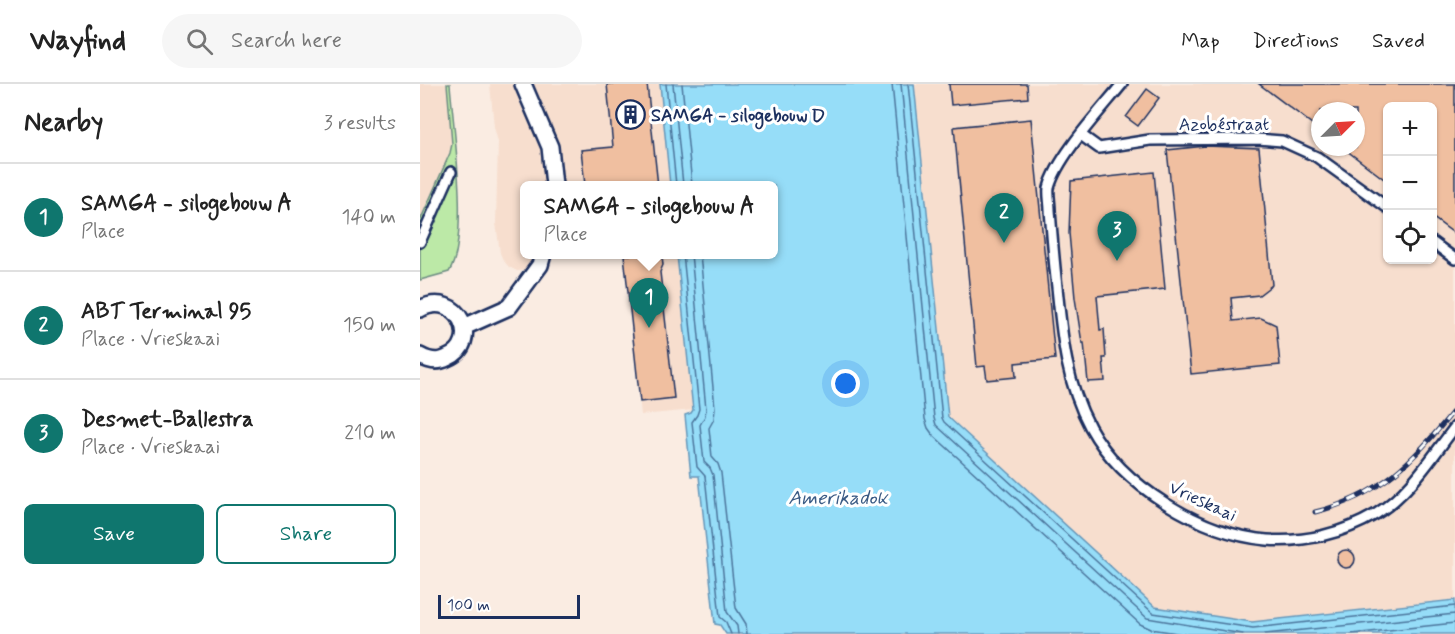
<!DOCTYPE html>
<meta charset="utf-8">
<style>
body{margin:0;font-family:Mynerve,sans-serif;background:#f6f6f6;color:#222}
.controls{position:absolute;right:18px;top:18px;display:grid;overflow:hidden;border-radius:9px;box-shadow:0 2px 4px #0004}
.controls button{width:54px;height:54px;display:grid;place-items:center;padding:0;border:0;border-bottom:2px solid #e0e0e0;background:#fff;color:#222;font:30px sans-serif}
.compass{position:absolute;left:891px;top:18px;width:54px;height:54px;border-radius:50%;background:#fff;box-shadow:0 2px 4px #0004;rotate:66deg}
.scale{position:absolute;left:18px;bottom:15px;width:142px;box-sizing:border-box;padding-left:6px;border:3px solid #1b2f5e;border-top:0;font-size:16px;line-height:21px;white-space:nowrap;color:#1b2f5e;-webkit-text-stroke:4px #fff;paint-order:stroke}
.you{position:absolute;left:426px;top:300px;width:21px;height:21px;margin:-15px;border:4px solid #fff;border-radius:50%;background:#1a73e8;box-shadow:0 0 0 9px #1a73e833}
.badge{display:grid;place-items:center;width:39px;height:39px;border-radius:50%;background:#0f766e;color:#fff;font-size:20px;font-weight:700}
.pin{position:absolute;translate:-50% -50px;filter:drop-shadow(0 2px 3px #0008)}
.pin::after{content:'';position:absolute;top:32px;width:21px;height:18px;background:inherit;clip-path:polygon(0 0,100% 0,50% 100%)}
.popup{position:absolute;left:100px;top:97px;width:258px;height:78px;box-sizing:border-box;display:grid;place-content:center;border-radius:9px;background:#fff;filter:drop-shadow(0 2px 4px #0005);font-size:20px;white-space:nowrap;color:#767676}
.popup b{font-size:22px;color:#222}
.popup::after{content:'';position:absolute;left:50%;top:100%;margin-left:-12px;border:12px solid transparent;border-top-color:#fff}
.list{margin:0;padding:0;list-style:none}
h2{display:flex;justify-content:space-between;align-items:center;height:78px;margin:0;padding:0 24px;font-size:26px}
h2 small{font-size:20px;font-weight:400;color:#767676}
.list li{display:grid;grid-template-columns:39px 1fr auto;gap:18px;align-items:center;box-sizing:border-box;height:108px;padding:0 24px;border-top:2px solid #e0e0e0}
.list b{display:block;font-size:22px;white-space:nowrap}
.list p{margin:0;font-size:20px;white-space:nowrap;color:#767676}
.list em{font-size:20px;font-style:normal;color:#767676}
.actions{display:flex;gap:12px;padding:18px 24px}
.actions a{flex:1;padding:14px 0;border:2px solid #0f766e;border-radius:9px;text-align:center;font-size:21px;color:#0f766e}
.actions .main{background:#0f766e;color:#fff}
.icon{flex:none;width:33px;height:33px;fill:none;stroke:currentColor;stroke-width:2;stroke-linecap:round;stroke-linejoin:round}
.map{position:relative;flex:none;width:1035px;height:550px;overflow:hidden}
header{display:flex;align-items:center;gap:36px;box-sizing:border-box;height:84px;padding:0 30px;background:#fff;border-bottom:2px solid #e0e0e0}
header strong{font-size:28px}
nav{display:flex;gap:33px;margin-inline-start:auto;font-size:21px}
.search{width:420px;height:54px;background:#f6f6f6;display:flex;align-items:center;gap:15px;box-sizing:border-box;padding:0 21px;border-radius:33px;color:#767676;font-size:22px}
main{display:flex}
aside{flex:1;background:#fff}
.map>svg:first-child{display:block}
.built{fill:#f7dece;fill-rule:evenodd}
.green{fill:#bce9a7;stroke:#6c8c82;stroke-width:1.5}
.water{fill:#96ddf8;stroke:#6597ba;stroke-width:1.5}
.lines{fill:none;stroke-linecap:round;stroke-linejoin:round}
.shore{stroke:#4c759c;stroke-width:1.5}
.building{fill:#f0bfa0;stroke:#1b2f5e;stroke-width:1.5}
.minor-casing{stroke:#1b2f5e;stroke-width:14}
.primary-casing{stroke:#1b2f5e;stroke-width:20}
.minor{stroke:#fff;stroke-width:9}
.primary{stroke:#fff;stroke-width:15}
.rail-casing{stroke:#1b2f5e;stroke-width:5}
.rail{stroke:#fff;stroke-width:3;stroke-dasharray:9;stroke-linecap:butt}
.labels{text-anchor:middle;stroke-width:6;stroke-linejoin:round;paint-order:stroke}
.poi-label{font-size:18px;font-weight:bold;fill:#1b2f5e;stroke:#fff;text-anchor:start}
.street-label{font-size:18px;fill:#1b2f5e;stroke:#fff}
.water-label{font-size:20px;font-style:italic;fill:#3a5a84;stroke:#fff}
</style>
<header>
<strong>Wayfind</strong>
<div class="search"><svg class="icon" aria-label="search" viewBox="0 0 24 24"><circle cx="10" cy="10" r="6"/><path d="M15 15l6 6"/></svg>Search here</div>
<nav><a>Map</a><a>Directions</a><a>Saved</a></nav>
</header>
<main>
<aside>
<h2>Nearby<small>3 results</small></h2>
<ul class="list">
<li><span class="badge">1</span><div><b>SAMGA - silogebouw A</b><p>Place</p></div><em>140 m</em></li>
<li><span class="badge">2</span><div><b>ABT Terminal 95</b><p>Place · Vrieskaai</p></div><em>150 m</em></li>
<li><span class="badge">3</span><div><b>Desmet-Ballestra</b><p>Place · Vrieskaai</p></div><em>210 m</em></li>
</ul>
<div class="actions"><a class="main">Save</a><a>Share</a></div>
</aside>
<div class="map">
<svg width="1035" height="550" viewBox="0 0 1035 550">
<rect width="100%" height="100%" fill="#faece2"/>
<filter id="ink" filterUnits="userSpaceOnUse"><feTurbulence type="fractalNoise" baseFrequency=".0167" numOctaves="2"/><feDisplacementMap in="SourceGraphic" scale="12" xChannelSelector="R" yChannelSelector="G"/><feConvolveMatrix kernelMatrix="1 2 1 2 8 2 1 2 1" color-interpolation-filters="sRGB"/></filter>
<g filter="url(#ink)">
<path class="built" d="M 0,0 L 27,0 L 32,60 L 25,91 L 0,146 Z
M 70,0 L 240,0 L 250,101 L 104,101 L 104,170 L 112,171 L 111,186 L 97,187 L 89,183 L 83,176 L 80,169 L 76,139 L 78,58 L 74,43 Z
M 494,0 L 1035,0 L 1035,516 L 832,538 L 735,523 L 528,334 ZM 968,22 L 1012,22 L 1012,176 L 968,176 ZM 900,27 L 936,27 L 936,63 L 900,63 Z
M 204,171 L 257,171 L 273,326 L 221,331 Z"/>
<path class="green" d="M 27,0 L 30,0 C 33,41 50,156 29,188 L 0,196 L 0,137 L 30,69 L 32,60 Z"/>
<path class="water" d="M 240,0 L 494,0 L 528,333 L 735,523 L 832,538 L 1035,516 L 1035,550 L 306,550 L 300,541 L 295,540 L 279,392 L 271,392 L 265,331 L 271,329 L 273,326 L 257,171 L 354,170 L 354,101 L 250,101 Z"/>
<g class="lines">
<path class="shore" d="M 246,0 L 256,101
M 253,0 L 263,101
M 262,0 L 272,101
M 472,0 L 505,335 L 508,344 L 513,351 L 720,540 L 731,545 L 763,550
M 481,0 L 514,334 L 516,341 L 727,534 L 823,550
M 488,0 L 522,334 L 524,338 L 733,529 L 833,544 L 1035,522
M 263,170 L 279,325 L 277,331 L 272,338 L 277,383 L 285,392 L 300,533 L 306,538 L 311,550
M 271,170 L 286,325 L 285,332 L 280,341 L 284,378 L 290,384 L 293,391 L 307,528 L 317,542 L 318,550
M 280,170 L 295,324 L 294,335 L 289,344 L 292,373 L 298,380 L 301,389 L 316,524 L 326,540 L 327,550
M 845,550 L 1035,530
M 931,550 L 1035,539"/>
</g>
<path class="building" d="M 187,0 L 227,0 L 238,102 L 195,102 L 194,98 L 165,101 L 161,66 L 193,63 Z
M 529,0 L 607,0 L 608,14 L 531,21 Z
M 839,0 L 1035,0 L 1035,150 L 1012,133 L 1012,22 L 968,22 L 968,98 L 922,63 L 936,63 L 936,27 L 900,27 L 900,46 Z
M 727,5 L 739,14 L 718,42 L 706,33 Z
M 611,35 L 635,275 L 595,279 L 596,293 L 567,296 L 565,282 L 557,283 L 534,43 Z
M 786,62 L 839,64 L 852,201 L 839,211 L 811,214 L 813,237 L 841,234 L 856,241 L 860,281 L 771,290 L 747,66 Z
M 734,88 L 745,205 L 677,212 L 680,246 L 684,245 L 686,274 L 683,274 L 685,297 L 668,298 L 664,259 L 662,259 L 655,214 L 649,149 L 651,97 Z
M 204,171 L 242,171 L 243,181 L 240,188 L 254,314 L 220,318 Z
M917 475a9 9 0 1 1 18 0a9 9 0 1 1-18 0Z"/>
<g class="lines">
<defs>
<path id="minor" d="M 702,0 C 681,26 637,73 629,104 C 628,110 630,119 630,126 C 632,152 634,177 637,203 C 642,253 646,298 670,343 C 702,402 781,450 847,456 C 885,459 924,449 956,430 C 990,409 1011,374 1035,343
M 661,51 L 679,64 L 730,56 L 838,55 L 862,57 L 897,73 L 968,124
M 0,158 L 31,88
M 1012,158 L 1035,175"/>
<path id="primary" d="M 103,0 L 130,63 L 134,101
M 0,225 C 38,205 63,259 27,274 C 18,279 9,277 0,272
M 44,243 L 89,223 L 120,181 L 123,170"/>
</defs>
<use href="#minor" class="minor-casing"/>
<use href="#primary" class="primary-casing"/>
<use href="#minor" class="minor"/>
<use href="#primary" class="primary"/>
<defs>
<path id="rail" d="M 895,428 C 960,412 995,376 1035,325"/>
</defs>
<use href="#rail" class="rail-casing"/>
<use href="#rail" class="rail"/>
</g>
</g>
<defs>
<symbol id="building-ring" viewBox="-11 -11 22 22"><circle r="9.5" fill="#fff" stroke="#1b2f5e" stroke-width="1.5"/><path d="M-4-6H4V6H1V3H-1V6H-4ZM-2.5-4.3h1.7v1.8h-1.7ZM.8-4.3h1.7v1.8H.8ZM-2.5-1h1.7V.8h-1.7ZM.8-1h1.7V.8H.8Z" fill="#1b2f5e"/></symbol>
</defs>
<g fill-rule="evenodd">
<use href="#building-ring" x="194" y="14" width="33" height="33"/>
</g>
<g class="labels">
<g class="poi-label">
<text x="231" y="37">SAMGA - silogebouw D</text>
</g>
<g class="street-label">
<text x="804" y="46">Azobéstraat</text>
<text transform="translate(783 417) rotate(25)" y="6">Vrieskaai</text>
</g>
<g class="water-label">
<text x="418" y="420">Amerikadok</text>
</g>
</g>
</svg>
<div class="controls">
<button>+</button>
<button>−</button>
<button><svg class="icon" aria-label="locate" viewBox="0 0 24 24"><circle cx="12" cy="12" r="6"/><path d="M12 2v4M12 18v4M2 12h4M18 12h4"/></svg></button>
</div>
<svg class="compass" viewBox="-18 -18 36 36"><path d="M0-13l5 13h-10z" fill="#e53935"/><path d="M0 13l5-13h-10z" fill="#767676"/></svg>
<div class="scale">100 m</div>
<div class="you"></div>
<div class="pin badge" style="left:229px;top:244px">1</div>
<div class="popup"><b>SAMGA - silogebouw A</b>Place</div>
<div class="pin badge" style="left:584px;top:159px">2</div>
<div class="pin badge" style="left:697px;top:177px">3</div>
</div>
</main>
